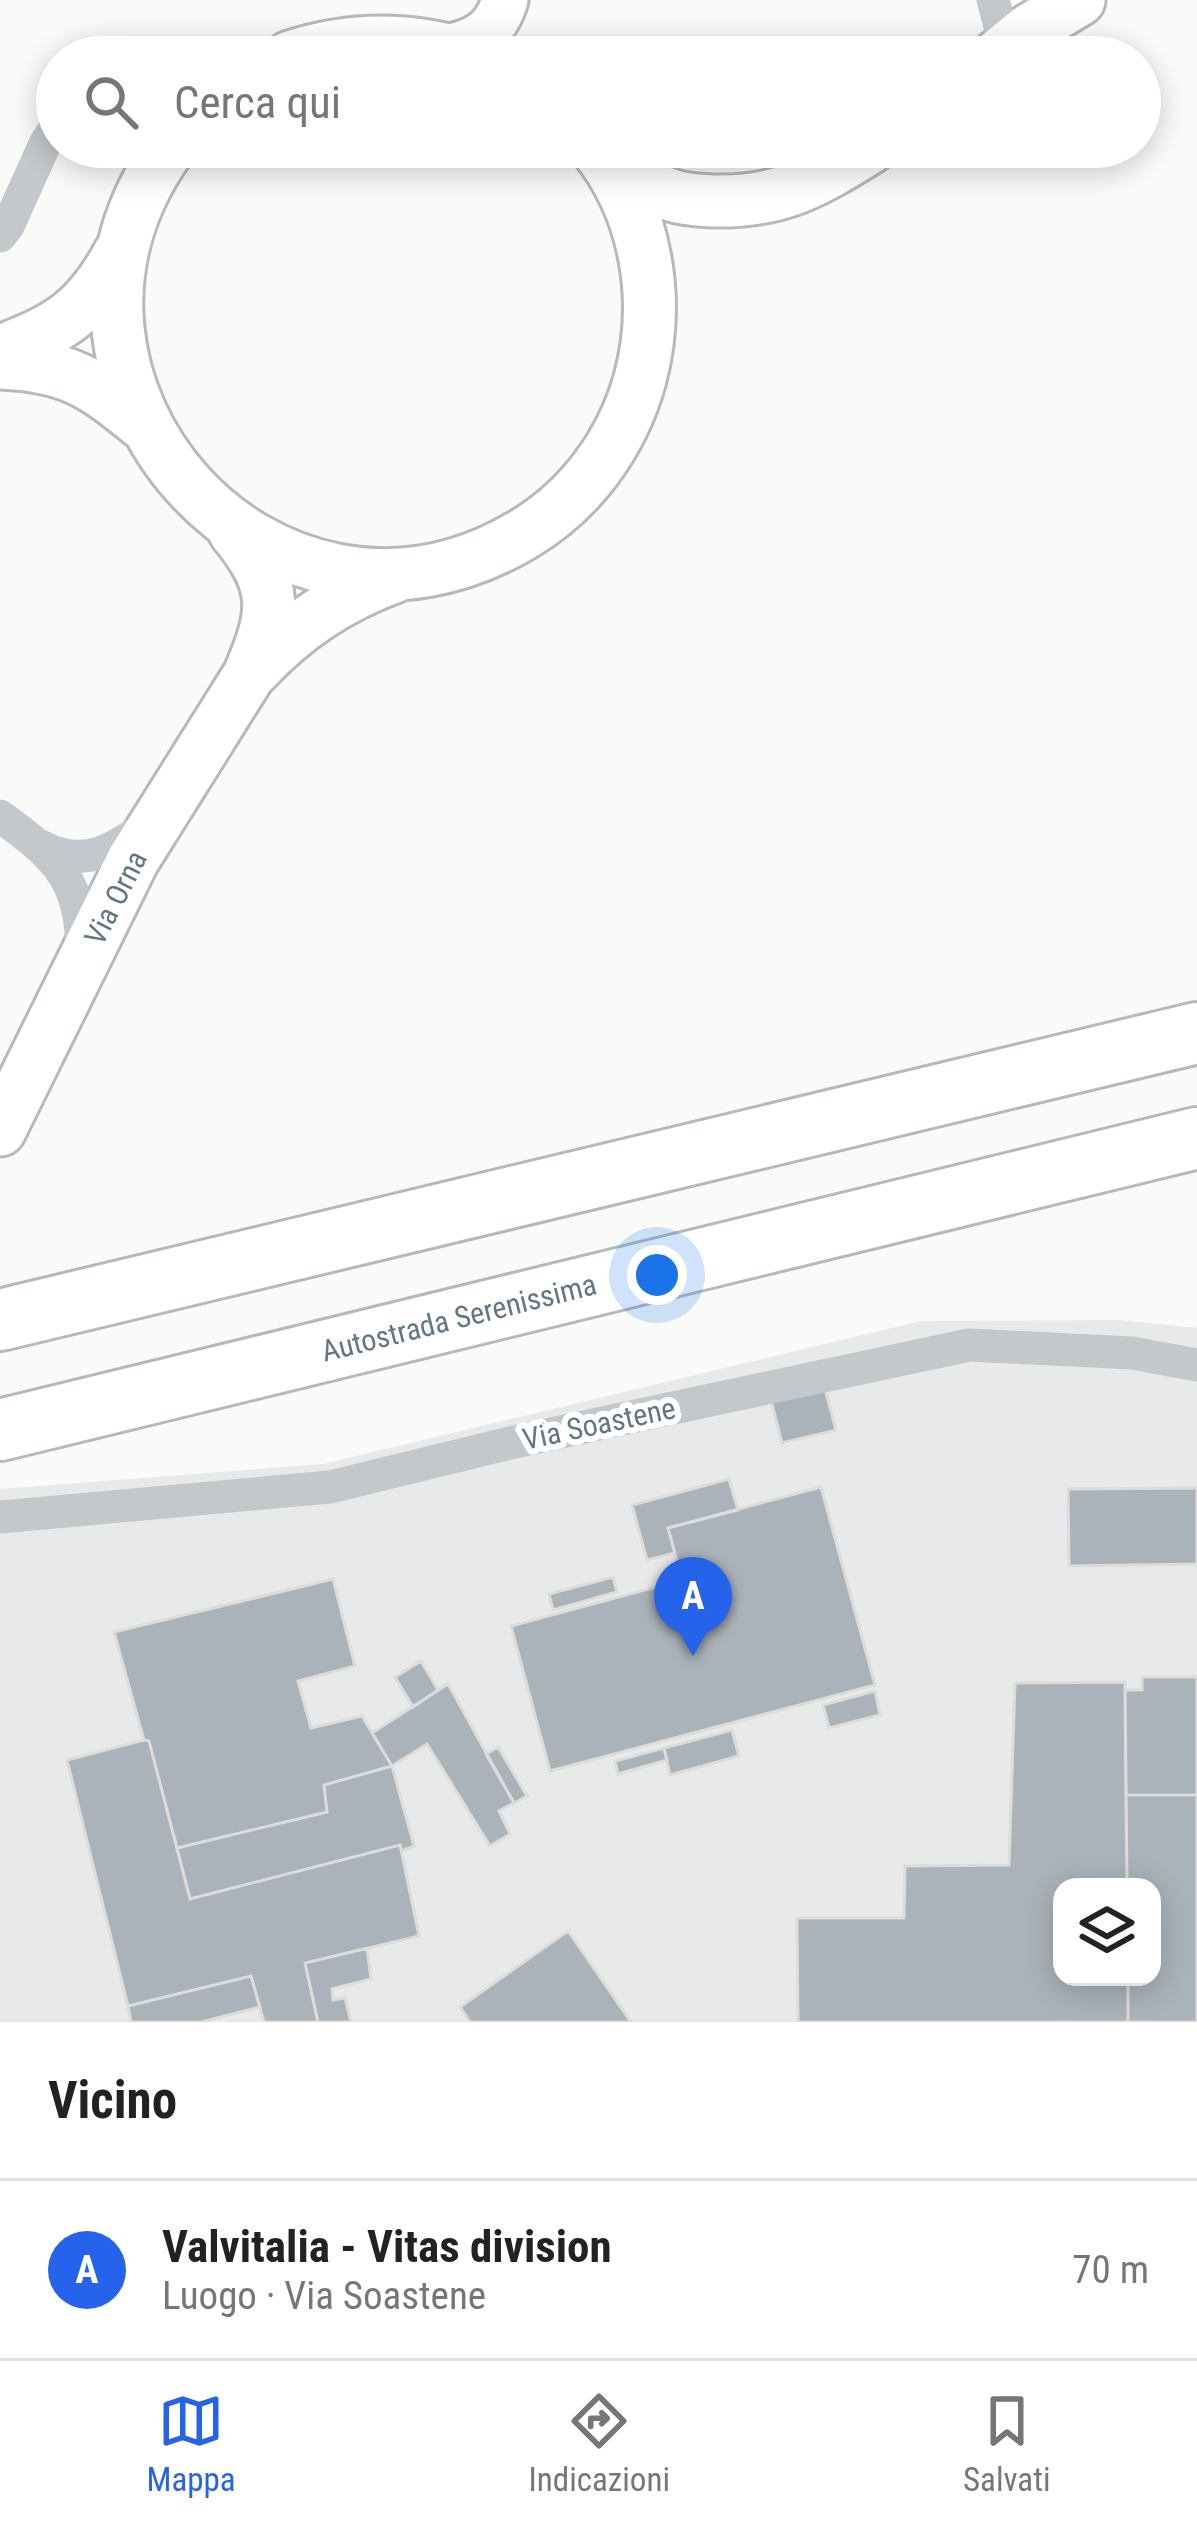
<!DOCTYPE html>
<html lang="it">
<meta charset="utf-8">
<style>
body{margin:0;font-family:"Roboto Condensed",sans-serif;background:#f6f6f6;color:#222}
.controls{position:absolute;right:36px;bottom:36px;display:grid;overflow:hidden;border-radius:24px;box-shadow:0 6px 30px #0003}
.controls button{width:108px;height:108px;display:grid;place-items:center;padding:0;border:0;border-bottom:3px solid #e0e0e0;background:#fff;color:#222;font:60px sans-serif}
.you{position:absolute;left:657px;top:1275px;width:42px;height:42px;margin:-30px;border:9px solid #fff;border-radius:50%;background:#1a73e8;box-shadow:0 0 0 18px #1a73e833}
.badge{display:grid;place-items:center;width:78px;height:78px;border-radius:50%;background:#2563eb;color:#fff;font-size:39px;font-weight:700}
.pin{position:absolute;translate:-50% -99px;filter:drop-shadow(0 3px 6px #0008)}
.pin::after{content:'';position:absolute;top:63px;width:42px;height:36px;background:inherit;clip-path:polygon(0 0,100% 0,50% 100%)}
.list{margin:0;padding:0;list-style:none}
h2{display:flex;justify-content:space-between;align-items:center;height:156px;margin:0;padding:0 48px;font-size:51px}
h2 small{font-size:39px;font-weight:400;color:#767676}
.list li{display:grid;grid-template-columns:78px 1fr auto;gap:36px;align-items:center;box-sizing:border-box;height:180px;padding:0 48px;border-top:3px solid #e0e0e0}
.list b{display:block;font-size:45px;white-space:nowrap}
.list p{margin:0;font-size:39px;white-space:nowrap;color:#767676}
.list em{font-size:39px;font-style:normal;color:#767676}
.icon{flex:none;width:66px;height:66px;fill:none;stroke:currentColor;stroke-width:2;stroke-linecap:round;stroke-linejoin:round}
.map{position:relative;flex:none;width:1197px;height:2022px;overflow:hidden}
.search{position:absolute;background:#fff;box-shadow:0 6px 30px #0003;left:36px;right:36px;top:36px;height:132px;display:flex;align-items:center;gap:30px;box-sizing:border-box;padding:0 42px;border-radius:66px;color:#767676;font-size:45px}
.sheet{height:336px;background:#fff}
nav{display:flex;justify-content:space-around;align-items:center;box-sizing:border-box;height:168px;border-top:3px solid #e0e0e0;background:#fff;font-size:33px;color:#767676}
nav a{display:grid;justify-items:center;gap:6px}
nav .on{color:#2563eb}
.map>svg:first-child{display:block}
.built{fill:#e8e9e9;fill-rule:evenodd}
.building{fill:#aab3b9;stroke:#dcdcda;stroke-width:3}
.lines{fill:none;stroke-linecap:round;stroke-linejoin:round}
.secondary-casing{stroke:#b3babf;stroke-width:51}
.primary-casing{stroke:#b5babe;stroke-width:57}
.highway-casing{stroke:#b4b9bd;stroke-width:66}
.street{stroke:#c3c8cc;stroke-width:33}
.secondary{stroke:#fff;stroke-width:45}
.primary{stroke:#fff;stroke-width:51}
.highway{stroke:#fff;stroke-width:60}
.labels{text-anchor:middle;stroke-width:12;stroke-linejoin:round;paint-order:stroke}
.street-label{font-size:30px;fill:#657683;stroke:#fff}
</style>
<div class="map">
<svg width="1197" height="2022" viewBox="0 0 1197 2022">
<rect width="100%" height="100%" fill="#fafaf8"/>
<path class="built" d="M 1119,1320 L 1197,1328 L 1197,2022 L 0,2022 L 0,1489 L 323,1464 L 921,1321 ZM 1062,1887 L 1152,1887 L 1152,1977 L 1062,1977 Z"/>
<path class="building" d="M 825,1389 L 836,1430 L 782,1443 L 771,1400 Z
M 729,1479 L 738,1510 L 668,1528 L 675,1553 L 647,1560 L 632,1505 Z
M 821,1487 L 875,1685 L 550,1771 L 511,1626 L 682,1580 L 668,1528 Z
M 1197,1488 L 1197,1564 L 1069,1566 L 1068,1489 Z
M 613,1577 L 617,1592 L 553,1610 L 549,1594 Z
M 333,1579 L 355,1666 L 298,1681 L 311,1728 L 362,1716 L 392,1766 L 324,1785 L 327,1812 L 177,1848 L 149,1741 L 144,1740 L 114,1632 Z
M 421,1661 L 438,1690 L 413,1707 L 395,1677 Z
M 1142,1677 L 1197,1677 L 1197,1795 L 1126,1795 L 1125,1690 L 1142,1690 Z
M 1125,1682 L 1127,1887 L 1062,1887 L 1062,1977 L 1128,1977 L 1128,2022 L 798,2022 L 797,1918 L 904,1918 L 905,1866 L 1009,1865 L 1015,1683 Z
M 448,1684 L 514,1803 L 499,1811 L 510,1834 L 490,1846 L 427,1744 L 392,1766 L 372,1733 Z
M 875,1691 L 880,1715 L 829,1728 L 823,1705 Z
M 732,1730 L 739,1756 L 670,1775 L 664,1748 Z
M 144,1740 L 149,1741 L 190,1899 L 400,1845 L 419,1936 L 305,1963 L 318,2022 L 264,2022 L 251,1976 L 128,2006 L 67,1760 Z
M 498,1747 L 527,1796 L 514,1803 L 486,1754 Z
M 664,1748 L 667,1760 L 618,1774 L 615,1761 Z
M 392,1766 L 414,1846 L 402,1851 L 400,1845 L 190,1899 L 177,1848 L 327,1812 L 324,1785 Z
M 1126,1795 L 1197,1795 L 1197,2022 L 1128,2022 L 1128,1977 L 1152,1977 L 1152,1887 L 1127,1887 Z
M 568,1931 L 631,2022 L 470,2022 L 460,2007 Z
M 367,1948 L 371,1979 L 332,1989 L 333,2000 L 345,1998 L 351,2022 L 318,2022 L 305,1963 Z
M 251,1976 L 260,2007 L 201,2022 L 131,2022 L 128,2006 Z"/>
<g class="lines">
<defs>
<path id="secondary" d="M 444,48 C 476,43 496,31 505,0"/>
<path id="primary" d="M 290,57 C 351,37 412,37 472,57
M 996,57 L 1029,30 L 1079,0
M 170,147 C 0,380 270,684 522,535 C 580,501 622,444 640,379 C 661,301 647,212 595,147
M 607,161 C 628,175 650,189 674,196 C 687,200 699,200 712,201 C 780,203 815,182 871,147
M 0,351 C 60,330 89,310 119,254
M 0,363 C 68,366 92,382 143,424
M 254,670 C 295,626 339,597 396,576
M 0,1130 L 133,860 L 249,675 C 276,612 279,586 234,531"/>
<path id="highway" d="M 0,1320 L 1197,1033
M 0,1430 L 1197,1138"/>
</defs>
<use href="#secondary" class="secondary-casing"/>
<use href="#primary" class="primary-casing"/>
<use href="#highway" class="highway-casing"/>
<path class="street" d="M 993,0 L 1003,37 L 1009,46
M 0,236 L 8,226 L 45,144 L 57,125
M 0,816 C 59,859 82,880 82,957
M 43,847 C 85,869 115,849 149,824
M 0,1517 L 330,1487 L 514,1442 L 969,1345 L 1132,1353 L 1197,1365"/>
<use href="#secondary" class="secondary"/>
<use href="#primary" class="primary"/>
<use href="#highway" class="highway"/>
</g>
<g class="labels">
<g class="street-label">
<text transform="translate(116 898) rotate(-63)" y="10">Via Orna</text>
<text transform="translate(459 1318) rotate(-14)" y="10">Autostrada Serenissima</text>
<text transform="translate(599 1424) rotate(-12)" y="10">Via Soastene</text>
</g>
</g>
</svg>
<div class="controls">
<button><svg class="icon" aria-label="layers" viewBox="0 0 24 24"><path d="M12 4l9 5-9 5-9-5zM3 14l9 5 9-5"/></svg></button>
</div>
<div class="you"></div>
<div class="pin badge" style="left:693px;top:1656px">A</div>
<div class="search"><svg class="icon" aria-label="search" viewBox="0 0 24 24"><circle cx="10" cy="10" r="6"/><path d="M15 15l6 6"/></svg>Cerca qui</div>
</div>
<section class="sheet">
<h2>Vicino<small></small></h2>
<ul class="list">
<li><span class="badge">A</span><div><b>Valvitalia - Vitas division</b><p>Luogo · Via Soastene</p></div><em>70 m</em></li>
</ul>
</section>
<nav>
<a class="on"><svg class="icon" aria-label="map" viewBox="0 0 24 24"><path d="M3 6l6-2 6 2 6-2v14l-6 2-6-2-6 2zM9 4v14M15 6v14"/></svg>Mappa</a>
<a><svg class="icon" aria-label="directions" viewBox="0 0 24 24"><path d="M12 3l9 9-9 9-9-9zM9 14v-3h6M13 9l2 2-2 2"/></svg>Indicazioni</a>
<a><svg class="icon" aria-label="saved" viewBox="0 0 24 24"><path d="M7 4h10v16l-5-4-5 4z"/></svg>Salvati</a>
</nav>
